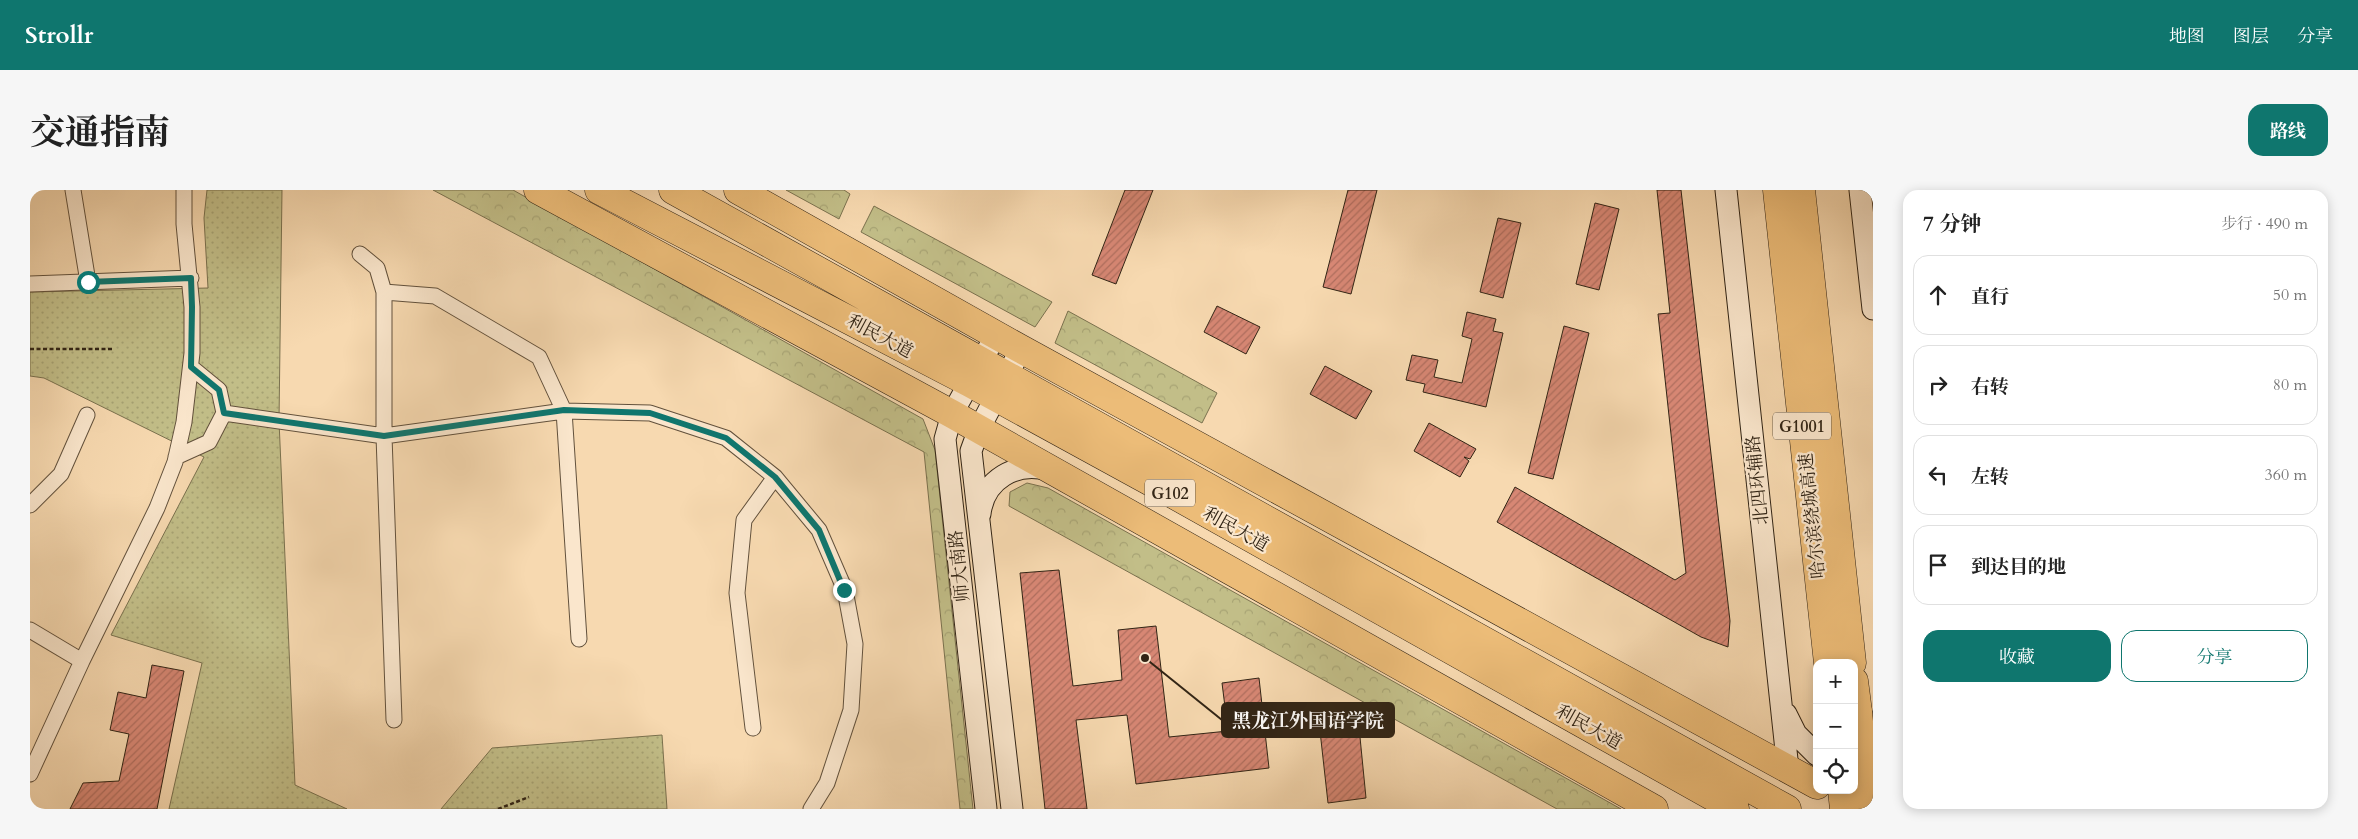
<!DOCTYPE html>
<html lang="zh">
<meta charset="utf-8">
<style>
body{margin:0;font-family:Cardo,"Noto Serif SC",serif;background:#f6f6f6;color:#222}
.controls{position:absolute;right:15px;bottom:15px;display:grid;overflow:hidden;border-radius:10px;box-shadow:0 2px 12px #0003}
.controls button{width:45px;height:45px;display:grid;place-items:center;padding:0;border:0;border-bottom:1px solid #e0e0e0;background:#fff;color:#222;font:25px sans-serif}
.stop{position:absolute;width:15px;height:15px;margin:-11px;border:4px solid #0f766e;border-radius:50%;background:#fff}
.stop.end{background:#0f766e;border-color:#fff;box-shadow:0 1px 5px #0008}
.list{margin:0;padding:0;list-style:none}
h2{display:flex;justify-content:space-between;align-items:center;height:65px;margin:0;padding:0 20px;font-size:21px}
h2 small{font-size:16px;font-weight:400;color:#767676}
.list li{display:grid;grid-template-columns:32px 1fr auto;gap:15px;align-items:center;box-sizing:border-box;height:80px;margin:0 10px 10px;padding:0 10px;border:1px solid #e0e0e0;border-radius:15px}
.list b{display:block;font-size:19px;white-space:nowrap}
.list em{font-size:16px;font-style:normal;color:#767676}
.actions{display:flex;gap:10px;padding:15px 20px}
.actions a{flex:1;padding:11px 0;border:1px solid #0f766e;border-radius:15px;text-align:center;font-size:18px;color:#0f766e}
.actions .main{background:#0f766e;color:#fff}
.icon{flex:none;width:28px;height:28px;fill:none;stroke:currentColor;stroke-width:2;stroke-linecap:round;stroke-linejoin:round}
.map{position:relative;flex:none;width:1843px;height:619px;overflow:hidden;border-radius:15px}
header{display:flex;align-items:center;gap:30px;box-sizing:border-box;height:70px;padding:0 25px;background:#0f766e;color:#fff}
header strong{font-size:24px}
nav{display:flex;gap:28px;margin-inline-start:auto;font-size:18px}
.intro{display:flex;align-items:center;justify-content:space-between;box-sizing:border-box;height:120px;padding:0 30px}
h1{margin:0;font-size:35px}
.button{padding:12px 22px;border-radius:15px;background:#0f766e;color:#fff;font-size:18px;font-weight:700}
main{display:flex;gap:30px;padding:0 30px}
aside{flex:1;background:#fff;border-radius:15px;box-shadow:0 2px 12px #0003}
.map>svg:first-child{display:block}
.grass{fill:url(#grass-dots);stroke:#7a714e}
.forest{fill:url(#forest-crowns);stroke:#7a714e}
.building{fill:url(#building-hatch);stroke:#312415}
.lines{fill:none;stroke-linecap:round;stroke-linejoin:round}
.street-casing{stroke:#62513c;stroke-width:17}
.secondary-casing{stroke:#312415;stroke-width:23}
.highway-casing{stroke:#312415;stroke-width:29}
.path{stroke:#312415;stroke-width:2.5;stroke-dasharray:4 2.5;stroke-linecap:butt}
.street{stroke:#fae6cc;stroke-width:15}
.secondary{stroke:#fae6cc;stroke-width:21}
.highway{stroke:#ecbc78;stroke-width:28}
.highway-bridge-casing{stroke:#312415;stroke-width:29;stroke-linecap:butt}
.highway-bridge{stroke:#ecbc78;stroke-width:28}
.route{stroke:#0f766e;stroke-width:6}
.labels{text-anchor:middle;stroke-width:4.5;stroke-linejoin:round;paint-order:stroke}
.shield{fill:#fae6cc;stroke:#6d5e4c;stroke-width:1}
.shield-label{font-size:16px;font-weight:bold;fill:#312415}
.street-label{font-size:18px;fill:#312415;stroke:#fae6cc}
.leader{fill:none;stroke:#312415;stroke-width:2}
.callout-dot{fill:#312415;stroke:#fae6cc;stroke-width:2}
.callout{fill:#312415;stroke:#312415;stroke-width:2}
.callout-label{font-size:19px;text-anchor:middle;font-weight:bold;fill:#fff}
</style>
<header>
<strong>Strollr</strong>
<nav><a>地图</a><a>图层</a><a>分享</a></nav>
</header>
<div class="intro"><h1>交通指南</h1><a class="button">路线</a></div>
<main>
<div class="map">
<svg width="1843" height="619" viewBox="0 0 1843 619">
<defs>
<pattern id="grass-dots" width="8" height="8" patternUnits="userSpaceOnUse" patternTransform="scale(1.25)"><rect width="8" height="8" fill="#c2be88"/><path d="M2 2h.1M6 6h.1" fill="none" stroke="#a7a374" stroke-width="1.8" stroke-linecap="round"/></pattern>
<pattern id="forest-crowns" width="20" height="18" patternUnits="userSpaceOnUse" patternTransform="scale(1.25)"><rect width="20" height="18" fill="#c2be88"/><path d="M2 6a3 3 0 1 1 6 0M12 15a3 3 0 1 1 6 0" fill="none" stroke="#a7a374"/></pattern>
<pattern id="building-hatch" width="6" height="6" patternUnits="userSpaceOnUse" patternTransform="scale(1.25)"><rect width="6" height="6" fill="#d78774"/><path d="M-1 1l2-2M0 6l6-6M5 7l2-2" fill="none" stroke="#af6e5e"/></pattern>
</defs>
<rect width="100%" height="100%" fill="#f7d9b0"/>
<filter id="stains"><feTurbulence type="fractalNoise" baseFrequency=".004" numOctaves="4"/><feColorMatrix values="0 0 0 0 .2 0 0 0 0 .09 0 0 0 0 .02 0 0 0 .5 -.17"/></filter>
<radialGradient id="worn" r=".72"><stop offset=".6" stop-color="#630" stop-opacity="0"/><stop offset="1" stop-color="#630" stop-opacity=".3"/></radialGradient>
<path class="grass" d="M 177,0 L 252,0 L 249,231 L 265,595 L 317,619 L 139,619 L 172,473 L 81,445 L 174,267 L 14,188 L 0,186 L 0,102 L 178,98 L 174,28 Z
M 632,545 L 637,619 L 411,619 L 462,558 Z"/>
<path class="forest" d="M 403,0 L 483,0 L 893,229 L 905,260 L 943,619 L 930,619 L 894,262 Z
M 756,0 L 814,0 L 820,4 L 809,29 Z
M 844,16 L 1022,112 L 1005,137 L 831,42 Z
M 1038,121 L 1187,203 L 1172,233 L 1025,153 Z
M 997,293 L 1018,298 L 1591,619 L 1527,619 L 979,316 L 980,302 Z"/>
<path class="building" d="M 1095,0 L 1123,0 L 1086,94 L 1062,85 Z
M 1318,0 L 1347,0 L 1321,104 L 1293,97 Z
M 1627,0 L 1651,0 L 1700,431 L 1698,457 L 1671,447 L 1467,332 L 1485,297 L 1645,390 L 1656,383 L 1628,124 L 1640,123 Z
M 1565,13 L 1589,19 L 1569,100 L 1546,94 Z
M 1468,28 L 1491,33 L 1473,108 L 1450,102 Z
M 1187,116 L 1230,137 L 1216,164 L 1174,142 Z
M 1437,122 L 1466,129 L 1463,141 L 1473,143 L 1456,217 L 1393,202 L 1395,194 L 1376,190 L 1382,165 L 1408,170 L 1404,187 L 1432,193 L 1442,149 L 1432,146 Z
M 1534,136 L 1559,143 L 1523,289 L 1498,283 Z
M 1295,176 L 1342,201 L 1326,229 L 1280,204 Z
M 1399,233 L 1446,259 L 1440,269 L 1434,267 L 1439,271 L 1430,287 L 1384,261 Z
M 1029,380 L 1043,496 L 1092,490 L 1088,440 L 1126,436 L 1139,547 L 1198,541 L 1192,493 L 1229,488 L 1239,578 L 1106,594 L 1097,525 L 1046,530 L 1057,619 L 1015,619 L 990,383 Z
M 122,475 L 154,481 L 127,619 L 40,619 L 53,593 L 89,591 L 99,544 L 80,540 L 88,502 L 116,508 Z
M 1329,537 L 1336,608 L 1298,613 L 1290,541 Z"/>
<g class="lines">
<defs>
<path id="street" d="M 43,0 L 58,92
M 330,64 L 347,78 L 354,102
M 0,94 L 161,88
M 194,223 L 354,246 L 534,221 L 620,223 L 696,248 L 745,287 L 789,340 L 815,400 L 825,454 L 821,520 L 797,593 L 781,619
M 146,267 L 179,252 L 194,223 L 189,200 L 161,177
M 0,315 L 31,284 L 57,225
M 0,440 L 52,471
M 364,530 L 354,246 L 354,102 L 405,106 L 509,167 L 534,221 L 549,449
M 723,538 L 707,403 L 714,330 L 745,287
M 0,584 L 52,471 L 127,318 L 145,272 L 154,232 L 162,163 L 162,117 L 154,34 L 154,0"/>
<path id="secondary" d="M 1696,0 L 1758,579
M 1830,0 L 1843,119
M 950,324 C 954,289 986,271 1019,280
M 1756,524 L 1766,544 L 1787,565
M 956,619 L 915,249 L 922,224 L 966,145
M 982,619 L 941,261 L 949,239 L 991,159"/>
<path id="highway" d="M 508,0 L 922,224 L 1624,619
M 569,0 L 940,193 L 1132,298 L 1705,619
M 643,0 L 1757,619
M 708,0 L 991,159 L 1787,595
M 1747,0 L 1798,473
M 1771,0 L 1822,473
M 1824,491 L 1828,522"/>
</defs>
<use href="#street" class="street-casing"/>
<use href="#secondary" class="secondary-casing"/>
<use href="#highway" class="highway-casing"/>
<path class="path" d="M 0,159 L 83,159
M 468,619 L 499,607"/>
<use href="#street" class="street"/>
<use href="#secondary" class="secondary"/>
<use href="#highway" class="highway"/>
<defs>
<path id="highway-bridge" d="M 1828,522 L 1838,619
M 1812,600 L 1814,619"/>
</defs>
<use href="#highway-bridge" class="highway-bridge-casing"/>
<use href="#highway-bridge" class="highway-bridge"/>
</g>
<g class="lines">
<path class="route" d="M 58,92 L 161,88 L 162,117 L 161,177 L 189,200 L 194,223 L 354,246 L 534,220 L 620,223 L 696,248 L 745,287 L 789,340 L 814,400"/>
</g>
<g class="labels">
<g class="shield">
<rect x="1743" y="222.5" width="58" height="27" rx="4"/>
<rect x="1115" y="289.5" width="50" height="27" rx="4"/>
</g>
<g class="shield-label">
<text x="1772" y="242">G1001</text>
<text x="1140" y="309">G102</text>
</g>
<g class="street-label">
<text transform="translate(850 146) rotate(28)" y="6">利民大道</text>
<text transform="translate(1727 290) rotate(-96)" y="6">北四环辅路</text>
<text transform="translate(1782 326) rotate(-96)" y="6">哈尔滨绕城高速</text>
<text transform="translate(1206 339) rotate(29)" y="6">利民大道</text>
<text transform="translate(929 376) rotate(-96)" y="6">师大南路</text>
<text transform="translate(1559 537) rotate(29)" y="6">利民大道</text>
</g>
</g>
<path class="leader" d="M1115 468L1192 530"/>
<circle class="callout-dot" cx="1115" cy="468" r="5"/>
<rect class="callout" x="1192" y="513" width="172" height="34" rx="5"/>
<g class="callout-label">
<text x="1278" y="537">黑龙江外国语学院</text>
</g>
<rect width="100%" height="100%" filter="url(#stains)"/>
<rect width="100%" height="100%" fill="url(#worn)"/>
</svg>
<div class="controls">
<button>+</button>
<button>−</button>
<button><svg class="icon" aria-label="locate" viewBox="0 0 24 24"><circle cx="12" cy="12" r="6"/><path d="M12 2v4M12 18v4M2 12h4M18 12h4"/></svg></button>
</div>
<div class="stop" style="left:58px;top:92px"></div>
<div class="stop end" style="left:814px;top:400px"></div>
</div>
<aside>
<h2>7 分钟<small>步行 · 490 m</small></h2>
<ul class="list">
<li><svg class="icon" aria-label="ahead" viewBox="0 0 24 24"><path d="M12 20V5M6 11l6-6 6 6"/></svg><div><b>直行</b></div><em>50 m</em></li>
<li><svg class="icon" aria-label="right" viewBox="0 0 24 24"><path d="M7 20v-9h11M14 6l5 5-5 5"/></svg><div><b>右转</b></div><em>80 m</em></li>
<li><svg class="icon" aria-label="left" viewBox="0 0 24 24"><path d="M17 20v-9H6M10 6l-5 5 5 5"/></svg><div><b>左转</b></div><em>360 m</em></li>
<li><svg class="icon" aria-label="arrive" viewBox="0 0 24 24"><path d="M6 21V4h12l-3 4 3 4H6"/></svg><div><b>到达目的地</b></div></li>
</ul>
<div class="actions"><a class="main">收藏</a><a>分享</a></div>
</aside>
</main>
